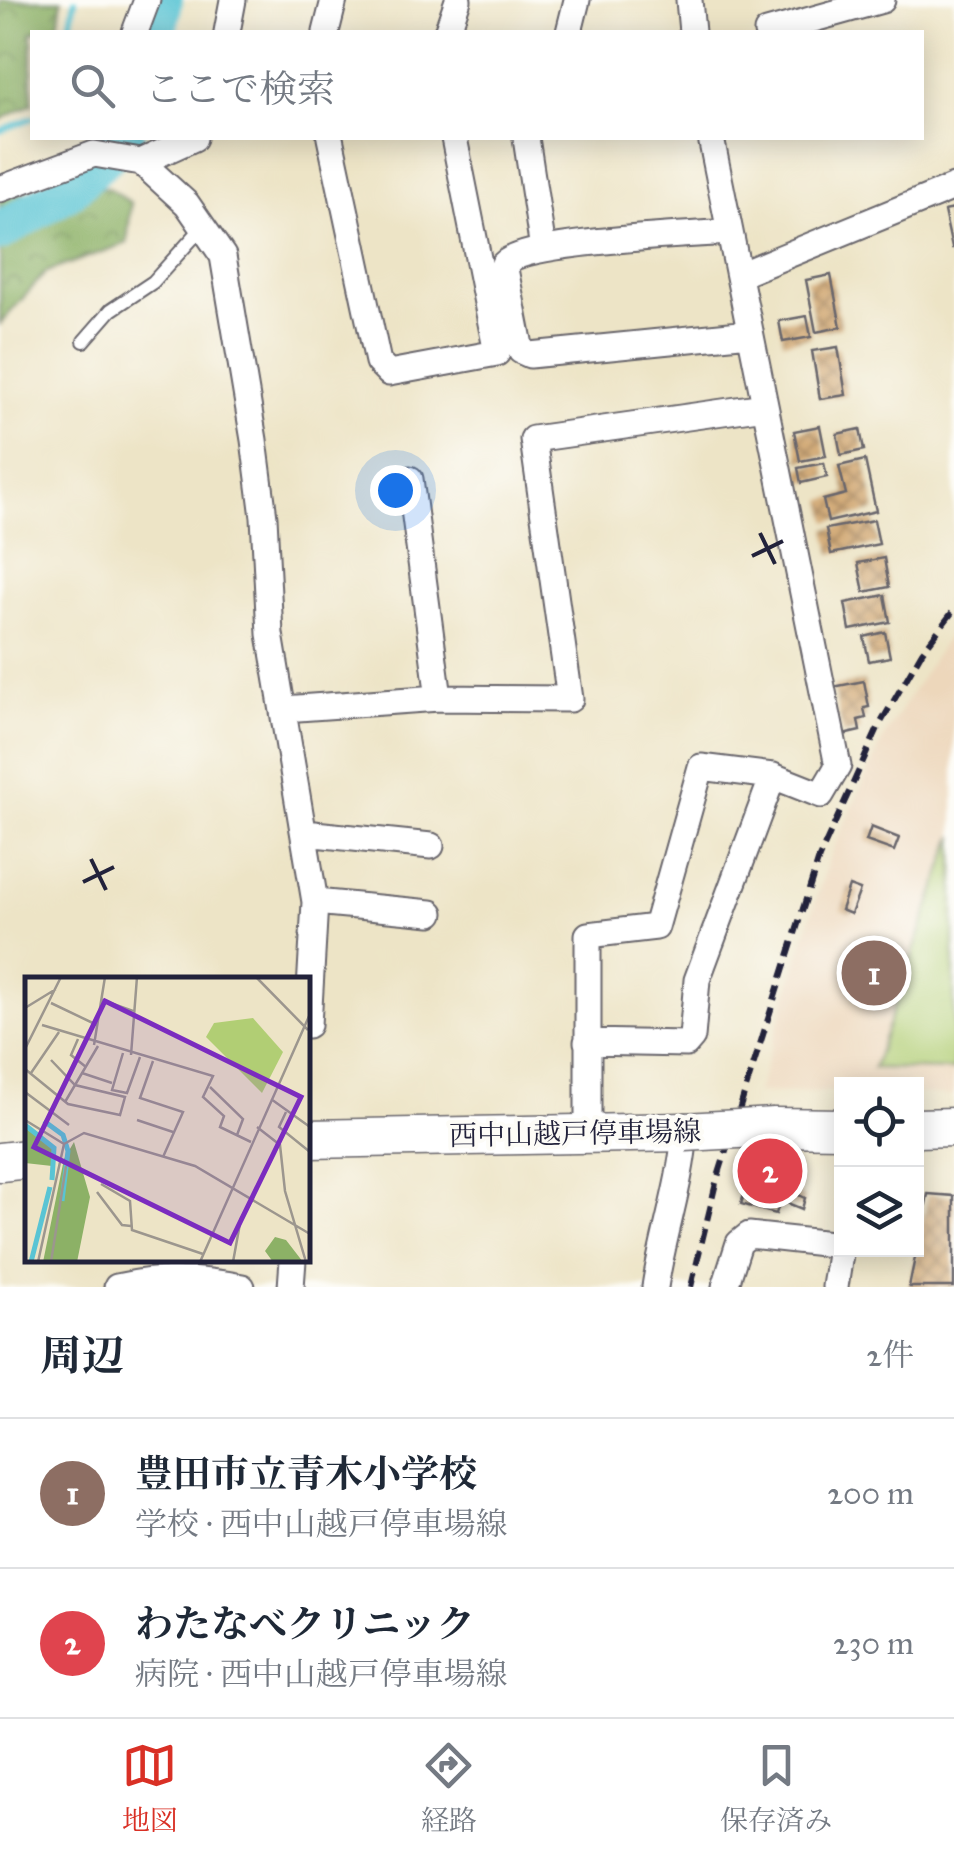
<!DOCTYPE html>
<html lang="ja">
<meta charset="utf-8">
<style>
body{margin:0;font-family:"IM FELL Great Primer","Noto Serif JP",serif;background:#f2f2f3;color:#1f2937}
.controls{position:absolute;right:30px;bottom:30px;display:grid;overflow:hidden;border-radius:0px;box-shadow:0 5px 25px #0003}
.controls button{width:90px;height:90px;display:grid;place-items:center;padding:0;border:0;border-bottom:2px solid #e0e1e3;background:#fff;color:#1f2937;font:50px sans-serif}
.you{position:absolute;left:395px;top:490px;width:35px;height:35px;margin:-25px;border:8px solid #fff;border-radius:50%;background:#1a73e8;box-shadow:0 0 0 15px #1a73e833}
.badge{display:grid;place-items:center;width:65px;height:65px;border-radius:50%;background:#d93025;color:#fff;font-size:32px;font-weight:700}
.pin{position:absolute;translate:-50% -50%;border:5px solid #fff;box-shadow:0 2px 10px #0006}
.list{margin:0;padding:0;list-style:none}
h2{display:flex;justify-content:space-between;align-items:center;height:130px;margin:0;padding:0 40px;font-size:42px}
h2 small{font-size:32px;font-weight:400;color:#747a83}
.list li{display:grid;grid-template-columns:65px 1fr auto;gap:30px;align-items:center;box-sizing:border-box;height:150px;padding:0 40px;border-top:2px solid #e0e1e3}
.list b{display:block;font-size:38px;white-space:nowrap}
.list p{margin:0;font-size:32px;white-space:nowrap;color:#747a83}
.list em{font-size:32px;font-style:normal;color:#747a83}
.icon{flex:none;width:55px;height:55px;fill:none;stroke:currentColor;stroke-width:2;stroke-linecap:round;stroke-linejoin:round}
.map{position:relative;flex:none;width:954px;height:1287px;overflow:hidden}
.search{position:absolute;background:#fff;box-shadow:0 5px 25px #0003;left:30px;right:30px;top:30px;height:110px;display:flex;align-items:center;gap:25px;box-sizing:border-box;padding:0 35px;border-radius:0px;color:#747a83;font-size:38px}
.sheet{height:430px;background:#fff}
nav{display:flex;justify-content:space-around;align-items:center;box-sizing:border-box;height:140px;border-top:2px solid #e0e1e3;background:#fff;font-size:28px;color:#747a83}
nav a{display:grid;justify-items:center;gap:5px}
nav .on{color:#d93025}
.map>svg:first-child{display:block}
.built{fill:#edd7bb}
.green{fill:#b1ce74;stroke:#6a7858;stroke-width:2.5}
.forest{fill:url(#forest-crowns);stroke:#576a50;stroke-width:2.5}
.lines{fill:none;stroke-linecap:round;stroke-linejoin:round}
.stream{stroke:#59c4d4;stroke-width:6}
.river{stroke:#59c4d4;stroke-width:40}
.building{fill:url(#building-cross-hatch)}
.service-casing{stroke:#69666c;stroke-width:16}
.minor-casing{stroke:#69666c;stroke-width:29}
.secondary-casing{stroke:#69666c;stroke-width:41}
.service{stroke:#fff;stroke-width:12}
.minor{stroke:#fff;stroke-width:25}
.secondary{stroke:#fff;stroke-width:38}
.rail{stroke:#22223b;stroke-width:6;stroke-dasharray:15 8;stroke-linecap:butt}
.secondary-bridge-casing{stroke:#69666c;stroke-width:41;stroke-linecap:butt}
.secondary-bridge{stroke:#fff;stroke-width:38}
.ticks{fill:none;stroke:#22223b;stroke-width:4}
.labels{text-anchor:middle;stroke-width:8;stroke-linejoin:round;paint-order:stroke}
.street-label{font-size:28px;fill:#22223b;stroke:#fdfcf7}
.inset-river{fill:none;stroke:#59c4d4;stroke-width:5}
.inset-road{fill:none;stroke:#9c968e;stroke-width:2.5}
.view{fill:#7b2cbf;fill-opacity:0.15;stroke:#7b2cbf;stroke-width:5}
.inset-edge{fill:none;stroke:#22223b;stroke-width:5}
</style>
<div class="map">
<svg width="954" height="1287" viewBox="0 0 954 1287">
<defs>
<pattern id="forest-crowns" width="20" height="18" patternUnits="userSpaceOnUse" patternTransform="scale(2.5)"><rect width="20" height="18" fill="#8cb166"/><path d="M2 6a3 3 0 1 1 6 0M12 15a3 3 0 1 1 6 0" fill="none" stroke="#729055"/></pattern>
<pattern id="building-cross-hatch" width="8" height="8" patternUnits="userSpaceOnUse" patternTransform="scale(2.5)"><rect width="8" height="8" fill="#d4ad7b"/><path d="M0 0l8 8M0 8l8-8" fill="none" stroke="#ac8c66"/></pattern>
</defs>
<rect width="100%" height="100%" fill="#fdfcf7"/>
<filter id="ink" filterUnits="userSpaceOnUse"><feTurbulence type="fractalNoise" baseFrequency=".01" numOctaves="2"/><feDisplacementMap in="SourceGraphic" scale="20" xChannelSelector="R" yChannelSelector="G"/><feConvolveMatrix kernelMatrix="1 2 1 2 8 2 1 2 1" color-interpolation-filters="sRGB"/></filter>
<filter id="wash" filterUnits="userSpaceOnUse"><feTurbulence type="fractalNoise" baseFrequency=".0048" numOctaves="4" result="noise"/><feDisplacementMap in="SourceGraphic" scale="40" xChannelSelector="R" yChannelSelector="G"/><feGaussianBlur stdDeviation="2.25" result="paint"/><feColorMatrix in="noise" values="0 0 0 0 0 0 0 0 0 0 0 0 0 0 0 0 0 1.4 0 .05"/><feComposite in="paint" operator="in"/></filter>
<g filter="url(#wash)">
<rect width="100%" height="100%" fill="#ede4c6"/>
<path class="built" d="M 954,626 L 954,1096 L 917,1094 L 916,1084 L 842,1084 L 841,1091 L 757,1093 L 828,861 L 886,733 Z"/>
<path class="green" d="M 954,836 L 954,1070 L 873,1068 Z"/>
<path class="forest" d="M 0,0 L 62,0 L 57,32 L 32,32 L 32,104 L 0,120 Z
M 107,187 L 131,203 L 127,243 L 46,272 L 0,324 L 0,195 Z"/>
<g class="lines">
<path class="stream" d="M 69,32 L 75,0
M 0,131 L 32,118"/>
<path class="river" d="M 157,32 L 163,0
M 0,231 L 70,189 L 125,138"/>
</g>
<g id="blocks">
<path class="building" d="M 954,209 L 954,248 L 952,248 L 944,211 Z
M 831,275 L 841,327 L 816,332 L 806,280 Z
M 807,316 L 811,337 L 783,342 L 779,321 Z
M 838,347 L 846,395 L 820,399 L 812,351 Z
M 820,426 L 826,456 L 800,461 L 794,431 Z
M 860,429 L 864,450 L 841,455 L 837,434 Z
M 865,460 L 876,511 L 828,522 L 823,500 L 846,494 L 839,466 Z
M 824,463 L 827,477 L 801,483 L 798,468 Z
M 874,520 L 879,544 L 831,554 L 826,529 Z
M 884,558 L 889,587 L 864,592 L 858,563 Z
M 885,595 L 890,622 L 850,630 L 845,603 Z
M 885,632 L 890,657 L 869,661 L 864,637 Z
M 864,681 L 869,707 L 864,708 L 866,718 L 858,720 L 860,731 L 843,735 L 833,687 Z
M 871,827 L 899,838 L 894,851 L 866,841 Z
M 849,886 L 860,890 L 851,914 L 841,910 Z
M 775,1148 L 794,1154 L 784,1188 L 805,1198 L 802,1209 L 780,1200 L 776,1214 L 741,1204 L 758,1150 L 773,1155 Z
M 928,1194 L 954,1196 L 954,1287 L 909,1287 Z"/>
</g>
</g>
<g filter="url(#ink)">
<use href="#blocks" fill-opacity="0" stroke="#69666c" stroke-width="2.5"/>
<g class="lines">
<defs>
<path id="service" d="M 84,341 L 111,310 L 153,282 L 200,230 L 195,226"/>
<path id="minor" d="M 689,0 L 692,32
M 135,32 L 147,0
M 227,32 L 233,0
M 326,32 L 334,0
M 447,32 L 458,0
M 569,32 L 577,0
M 767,32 L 882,0
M 330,138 L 378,362 L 389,373 L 497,353 L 454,138
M 526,138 L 543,249
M 141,162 L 194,138
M 0,189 L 94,154 L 141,162 L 187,204 L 223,256 L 254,440 L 264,517 L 270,634 L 315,902 L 308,1025
M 730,232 C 689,235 525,241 504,264 L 521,351 L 530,355 L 750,333
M 739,275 L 954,187
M 410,479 L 439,698
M 284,709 L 439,698 L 570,699 L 533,439 L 765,406
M 305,833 L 431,846
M 315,902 L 431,913
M 587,1042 L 686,1044 L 692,1037 L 697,980 L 773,776
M 588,1133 L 588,935 L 656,927 L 701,767 L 773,776 L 821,795 L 838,766 L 711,138
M 117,1287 C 161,1277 198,1278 242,1287
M 291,1287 L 293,1260
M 655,1287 C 663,1235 681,1184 685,1132
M 725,1287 L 739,1243 L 749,1235 L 841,1245
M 835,1287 L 842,1241"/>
<path id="secondary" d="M 774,1127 L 842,1128
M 916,1128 L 954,1127
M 308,1139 L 685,1132
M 0,1162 L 28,1159"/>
</defs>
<use href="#service" class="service-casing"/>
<use href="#minor" class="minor-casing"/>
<use href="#secondary" class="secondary-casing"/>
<use href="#service" class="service"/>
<use href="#minor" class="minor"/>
<use href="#secondary" class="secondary"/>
<path class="rail" d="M 691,1287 L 716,1183 L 819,858 L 879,726 L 922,652 L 954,610"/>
<defs>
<path id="secondary-bridge" d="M 685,1132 L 774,1127"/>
</defs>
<use href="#secondary-bridge" class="secondary-bridge-casing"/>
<use href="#secondary-bridge" class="secondary-bridge"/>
</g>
</g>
<path class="ticks" d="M 760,533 L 775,564M 752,556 L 783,541M 91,859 L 106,890M 83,882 L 114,867"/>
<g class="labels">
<g class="street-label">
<text transform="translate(575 1133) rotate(-1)" y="10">西中山越戸停車場線</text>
</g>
</g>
<g transform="translate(25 977)">
<rect width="285" height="285" fill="#ede4c6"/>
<path d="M 228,41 L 258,75 L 237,116 L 181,60 L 189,46 Z" fill="#b1ce74"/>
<path d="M 0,151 L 27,170 L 27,189 L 0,186 ZM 49,165 L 65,220 L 52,285 L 18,285 L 39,182 ZM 250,260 L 261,263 L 278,285 L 248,285 L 240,274 Z" fill="#8cb166"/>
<path class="inset-river" d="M 19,144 L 38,158 L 43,174 L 37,224M 0,148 L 29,171 L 27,203M 6,285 L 25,210"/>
<path class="inset-road" d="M 231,0 L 283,53M 77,23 L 108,34M 26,26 L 72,48M 0,31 L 31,12M 17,48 L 188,99 L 178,120 L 199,139 L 195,150 L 226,165M 53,62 L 46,78 L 61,90M 69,68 L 80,0M 0,72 L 36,0M 98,76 L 87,113 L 102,116 L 115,80M 106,78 L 112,0M 128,84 L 115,121 L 158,135 L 138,180M 0,92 L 43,127 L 95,138 L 100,120 L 50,108 L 26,83M 6,96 L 34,55M 57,96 L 87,106M 185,110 L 218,142 L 212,158M 0,115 L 44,148M 246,122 L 285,150M 40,125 L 73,69M 261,135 L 254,150 L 285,175M 0,143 L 39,167M 112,143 L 148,155M 232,150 L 255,168 L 260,214 L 281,285M 76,207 L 105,224 L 107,253 L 178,277M 72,215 L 97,248 L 106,249M 13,285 L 39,167 L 59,156 L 170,189 L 285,257M 26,285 L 41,189M 175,285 L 285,37M 208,285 L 216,241 L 228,222"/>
<path class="view" d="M 80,24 L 276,120 L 205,266 L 9,170 Z"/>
<rect width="285" height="285" class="inset-edge"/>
</g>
</svg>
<div class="controls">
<button><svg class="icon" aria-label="locate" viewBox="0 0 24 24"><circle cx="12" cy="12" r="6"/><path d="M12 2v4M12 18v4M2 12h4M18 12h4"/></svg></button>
<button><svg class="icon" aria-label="layers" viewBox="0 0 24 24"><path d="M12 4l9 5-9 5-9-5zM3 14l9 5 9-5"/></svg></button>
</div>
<div class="you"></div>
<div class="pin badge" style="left:874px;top:973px;background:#8d6e63">1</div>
<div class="pin badge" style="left:770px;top:1171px;background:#e0444e">2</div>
<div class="search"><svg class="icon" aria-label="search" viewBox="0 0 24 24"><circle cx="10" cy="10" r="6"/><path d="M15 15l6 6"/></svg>ここで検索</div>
</div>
<section class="sheet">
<h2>周辺<small>2件</small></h2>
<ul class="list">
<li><span class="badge" style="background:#8d6e63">1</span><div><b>豊田市立青木小学校</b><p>学校 · 西中山越戸停車場線</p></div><em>200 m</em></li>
<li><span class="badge" style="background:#e0444e">2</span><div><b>わたなべクリニック</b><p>病院 · 西中山越戸停車場線</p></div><em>230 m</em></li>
</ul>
</section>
<nav>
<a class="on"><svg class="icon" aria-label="map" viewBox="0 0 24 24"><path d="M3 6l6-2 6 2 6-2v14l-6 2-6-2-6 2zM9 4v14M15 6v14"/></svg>地図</a>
<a><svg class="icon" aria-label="directions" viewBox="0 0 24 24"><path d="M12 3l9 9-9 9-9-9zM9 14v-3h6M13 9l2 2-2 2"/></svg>経路</a>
<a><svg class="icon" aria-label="saved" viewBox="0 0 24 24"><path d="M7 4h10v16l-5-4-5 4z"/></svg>保存済み</a>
</nav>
